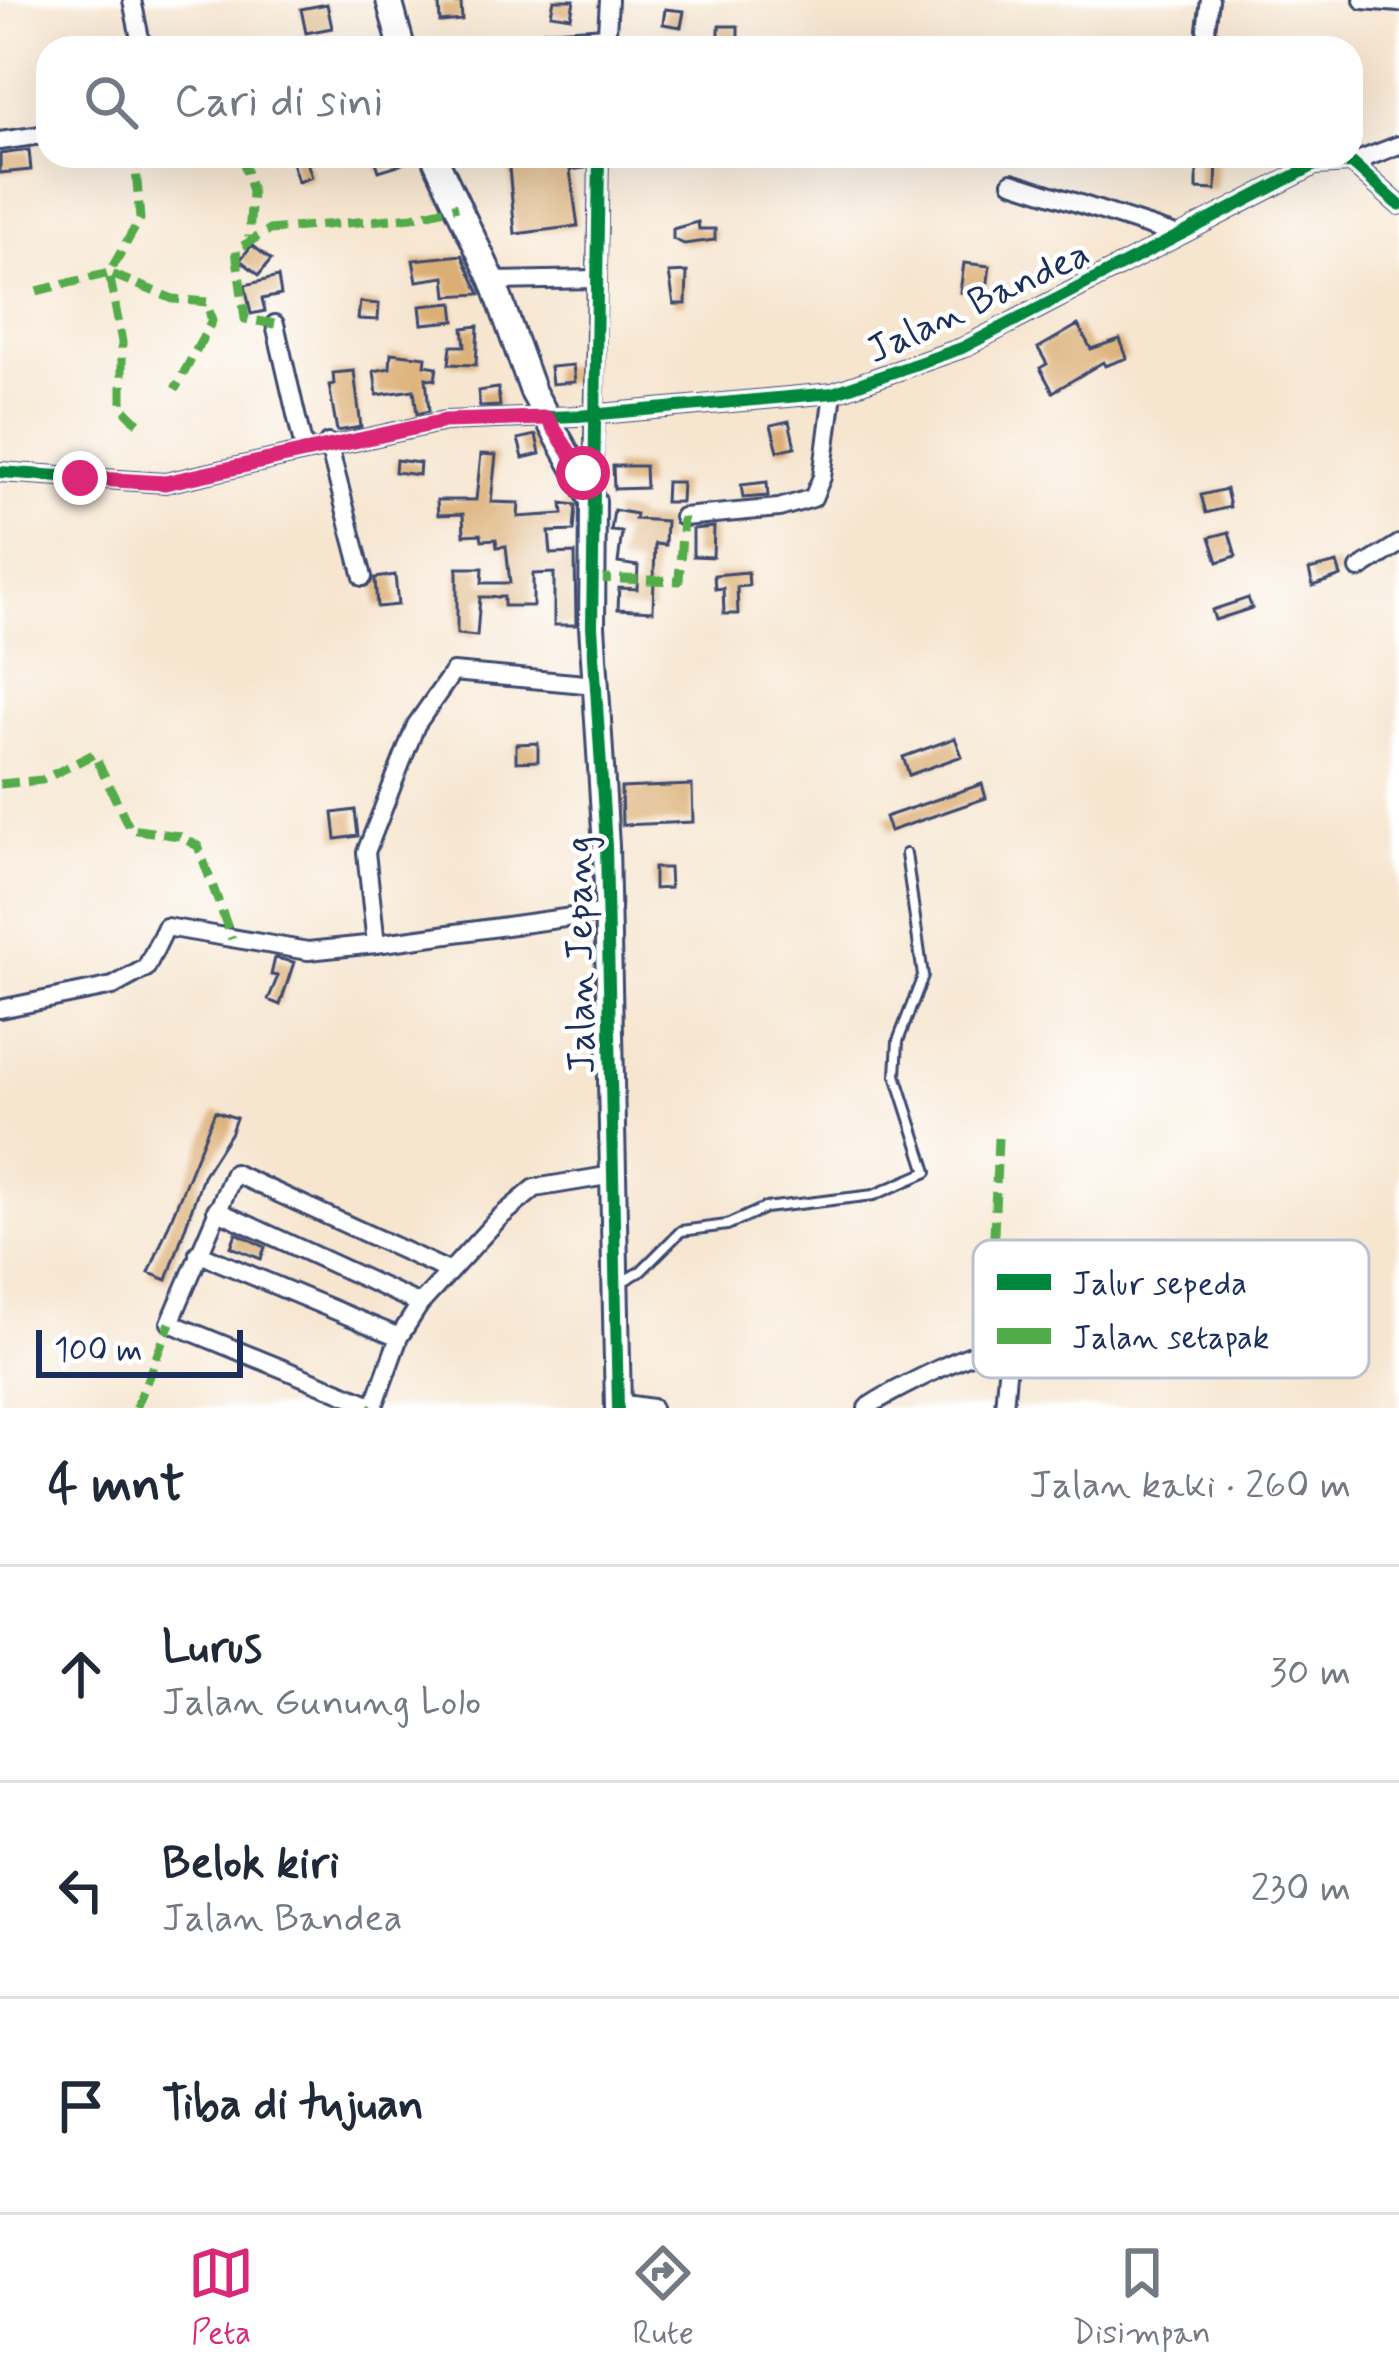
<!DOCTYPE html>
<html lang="id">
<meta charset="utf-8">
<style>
body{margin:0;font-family:Mynerve,sans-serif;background:#f6f6f7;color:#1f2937}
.scale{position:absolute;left:36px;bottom:30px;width:207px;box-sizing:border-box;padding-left:12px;border:6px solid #1b2f5e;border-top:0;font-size:33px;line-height:42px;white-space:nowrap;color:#1b2f5e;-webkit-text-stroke:9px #fff;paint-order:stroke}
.stop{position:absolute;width:36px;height:36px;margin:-27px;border:9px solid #db2777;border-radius:50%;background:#fff}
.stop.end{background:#db2777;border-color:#fff;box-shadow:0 3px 12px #0008}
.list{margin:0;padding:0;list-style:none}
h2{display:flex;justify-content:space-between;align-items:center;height:156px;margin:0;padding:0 48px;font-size:51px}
h2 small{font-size:39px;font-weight:400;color:#747a83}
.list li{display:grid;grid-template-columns:78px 1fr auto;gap:36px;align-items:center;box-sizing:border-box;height:216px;padding:0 48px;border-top:3px solid #e0e1e3}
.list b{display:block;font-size:45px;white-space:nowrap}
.list p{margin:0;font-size:39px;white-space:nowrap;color:#747a83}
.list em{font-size:39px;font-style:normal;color:#747a83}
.icon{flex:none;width:66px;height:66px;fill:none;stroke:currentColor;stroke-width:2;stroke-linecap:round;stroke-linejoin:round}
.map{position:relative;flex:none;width:1399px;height:1408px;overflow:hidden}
.search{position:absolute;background:#fff;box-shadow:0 12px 48px #0002;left:36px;right:36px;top:36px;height:132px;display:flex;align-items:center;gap:30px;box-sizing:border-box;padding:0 42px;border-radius:36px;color:#747a83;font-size:45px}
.sheet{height:804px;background:#fff}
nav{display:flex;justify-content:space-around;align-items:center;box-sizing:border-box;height:168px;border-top:3px solid #e0e1e3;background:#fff;font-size:33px;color:#747a83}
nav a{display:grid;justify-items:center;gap:6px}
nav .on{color:#db2777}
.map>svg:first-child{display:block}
.building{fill:#dbae75}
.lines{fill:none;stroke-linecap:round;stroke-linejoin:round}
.lane-casing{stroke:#3c4a6f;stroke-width:14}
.street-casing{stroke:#3c4a6f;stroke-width:22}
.secondary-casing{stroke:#3c4a6f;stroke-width:30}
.lane{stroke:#fff;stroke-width:8}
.street{stroke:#fff;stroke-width:16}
.secondary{stroke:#fff;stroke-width:24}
.quiet{stroke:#52ab49;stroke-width:9;stroke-dasharray:18 9;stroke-linecap:butt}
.cycleway-casing{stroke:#fff;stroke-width:20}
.cycleway{stroke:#00873e;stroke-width:12}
.route{stroke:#db2777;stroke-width:15}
.labels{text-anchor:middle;stroke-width:9;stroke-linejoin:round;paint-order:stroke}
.street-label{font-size:39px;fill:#1b2f5e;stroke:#fff}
.key{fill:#fff;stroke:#bbc1cf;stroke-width:3}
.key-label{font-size:33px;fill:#1b2f5e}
</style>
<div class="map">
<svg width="1399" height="1408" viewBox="0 0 1399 1408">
<rect width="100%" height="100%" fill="#fff"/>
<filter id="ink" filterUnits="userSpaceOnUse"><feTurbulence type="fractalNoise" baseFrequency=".00833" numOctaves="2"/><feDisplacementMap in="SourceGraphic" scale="24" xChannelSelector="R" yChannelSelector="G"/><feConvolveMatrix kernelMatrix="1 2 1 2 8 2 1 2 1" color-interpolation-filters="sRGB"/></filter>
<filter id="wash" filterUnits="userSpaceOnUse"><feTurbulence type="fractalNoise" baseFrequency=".004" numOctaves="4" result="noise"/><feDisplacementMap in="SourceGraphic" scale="48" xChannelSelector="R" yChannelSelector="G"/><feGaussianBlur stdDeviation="2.7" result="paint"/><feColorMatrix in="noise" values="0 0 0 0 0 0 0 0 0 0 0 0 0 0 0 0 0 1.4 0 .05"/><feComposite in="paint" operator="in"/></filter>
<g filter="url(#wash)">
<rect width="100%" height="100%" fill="#f6e5cf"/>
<g id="blocks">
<path class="building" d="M 554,0 L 574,0 L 571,17 L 551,14 Z
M 461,3 L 462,20 L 440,22 L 439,4 Z
M 327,4 L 332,28 L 306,33 L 301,9 Z
M 665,9 L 684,11 L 681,27 L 663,24 Z
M 719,26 L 738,26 L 738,41 L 719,41 Z
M 29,150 L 31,170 L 0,173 L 0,154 Z
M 290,156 L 305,156 L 312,177 L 298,182 Z
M 374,156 L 418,156 L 418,159 L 379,171 Z
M 508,156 L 583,156 L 585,168 L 570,170 L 578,226 L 515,234 Z
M 1197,156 L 1217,156 L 1216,190 L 1197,189 Z
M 698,222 L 699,229 L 715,229 L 715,240 L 684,244 L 673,239 L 673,229 Z
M 252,245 L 271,260 L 259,275 L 240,260 Z
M 462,255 L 480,294 L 447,296 L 445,277 L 417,281 L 413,260 Z
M 964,263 L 990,266 L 986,296 L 960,292 Z
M 687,272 L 686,304 L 674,304 L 669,273 Z
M 278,277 L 281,295 L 262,299 L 265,311 L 251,314 L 245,285 Z
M 360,302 L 379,304 L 378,320 L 358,319 Z
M 453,303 L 455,321 L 422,324 L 420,306 Z
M 1078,325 L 1091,349 L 1120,339 L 1127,358 L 1105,366 L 1103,362 L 1053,392 L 1040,368 L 1047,364 L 1038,348 Z
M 478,326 L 476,365 L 449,364 L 451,346 L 465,346 L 463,328 Z
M 391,353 L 426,357 L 425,365 L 437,367 L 435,380 L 426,378 L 429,411 L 417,414 L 414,390 L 377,395 L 374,371 L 390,368 Z
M 573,365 L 575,382 L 552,384 L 550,367 Z
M 354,371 L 361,427 L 337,431 L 329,385 L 334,384 L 333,373 Z
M 498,388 L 500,406 L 480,407 L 478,391 Z
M 789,421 L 795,447 L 778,451 L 771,425 Z
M 536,435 L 540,454 L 523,458 L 518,439 Z
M 481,454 L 496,455 L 491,502 L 519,503 L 518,517 L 563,514 L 562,503 L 576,505 L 574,531 L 549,532 L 551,554 L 575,553 L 576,625 L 554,625 L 554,573 L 533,574 L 533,606 L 504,606 L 504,597 L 480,597 L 477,636 L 457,634 L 457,568 L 483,568 L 482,583 L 510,583 L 506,546 L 497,547 L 496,539 L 482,540 L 481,534 L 464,535 L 463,514 L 438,515 L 437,500 L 476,500 Z
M 396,460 L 420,463 L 419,475 L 395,472 Z
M 613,466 L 645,466 L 646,488 L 614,489 Z
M 666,482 L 682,482 L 681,502 L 665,502 Z
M 767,482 L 768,496 L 743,498 L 741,485 Z
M 1226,489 L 1230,507 L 1206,513 L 1201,495 Z
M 614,510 L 636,514 L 635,519 L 666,521 L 665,545 L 655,544 L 653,611 L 618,609 L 619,588 L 637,589 L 638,566 L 618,563 L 622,532 L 611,531 Z
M 714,527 L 713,557 L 693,556 L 693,529 Z
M 1229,532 L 1236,556 L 1218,562 L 1210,537 Z
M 1337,563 L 1341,576 L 1313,586 L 1309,570 Z
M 748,572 L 749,586 L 737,587 L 738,614 L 724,614 L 723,588 L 715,589 L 714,575 Z
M 395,575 L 398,605 L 377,607 L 375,578 Z
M 1248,598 L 1252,608 L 1215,620 L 1212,610 Z
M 955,738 L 962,756 L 909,775 L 903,757 Z
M 538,743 L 538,761 L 516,762 L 516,744 Z
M 982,784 L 986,798 L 890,831 L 885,817 Z
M 692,785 L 693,822 L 622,825 L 621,788 Z
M 355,810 L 358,836 L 336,839 L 333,813 Z
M 654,868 L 669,868 L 670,888 L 654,889 Z
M 275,958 L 294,962 L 280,1005 L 268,1000 L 278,976 L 271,975 Z
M 215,1111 L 236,1118 L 231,1132 L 203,1176 L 167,1280 L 149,1273 Z
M 236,1233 L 265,1247 L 261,1259 L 231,1247 Z"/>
</g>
</g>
<g filter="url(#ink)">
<use href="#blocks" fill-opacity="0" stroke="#3c4a6f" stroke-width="3"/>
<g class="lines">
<defs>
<path id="lane" d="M 618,1284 L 641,1271 L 681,1231 L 727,1225 L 765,1208 L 874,1195 L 927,1172 L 896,1075 L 898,1041 L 923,976 L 906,854"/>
<path id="street" d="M 132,0 L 142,48
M 1210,0 L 1206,29 L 1211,48
M 1363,0 L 1399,3
M 531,48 L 545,40 L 607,36
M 606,48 L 609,0
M 0,141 L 48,134
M 1352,163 L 1399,145
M 1012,182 L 1176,235
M 493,281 L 597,279
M 275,324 L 304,449
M 328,443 L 363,577
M 0,472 L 165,483 L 445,421 L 578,416 L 833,393 L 962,348 L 1315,165 L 1352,163 L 1399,205
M 593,500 L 599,156
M 683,517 L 779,508 L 813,498 L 822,477 L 833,393
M 1359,569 L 1399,544
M 596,685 L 453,672 L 416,725 L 366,852 L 376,944 L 608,912
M 0,1009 L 113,986 L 146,968 L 166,927 L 308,951 L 376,944
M 216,1210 L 420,1304
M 198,1253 L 399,1337
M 446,1270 L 234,1173 L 170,1323 L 374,1406 L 399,1337 L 420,1304 L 499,1218 L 535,1188 L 613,1175
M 618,1403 L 652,1408
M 867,1408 C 875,1399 970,1352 979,1353 C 988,1353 999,1358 1008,1361 L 1004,1408"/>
<path id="secondary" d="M 389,0 L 402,48
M 434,156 L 493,281 L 533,392 L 593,501 L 592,626 L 606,846 L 618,1408"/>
</defs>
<use href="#lane" class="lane-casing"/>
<use href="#street" class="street-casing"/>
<use href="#secondary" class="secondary-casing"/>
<use href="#lane" class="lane"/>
<use href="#street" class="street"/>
<use href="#secondary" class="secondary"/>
<path class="quiet" d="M 242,156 L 252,192 L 249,237
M 37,291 L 109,273 L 140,219 L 135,156
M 275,324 L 245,319 L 236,250 L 269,230 L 413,217 L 458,206
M 138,423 L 122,407 L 122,342 L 109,273 L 173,299 L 207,302 L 212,321 L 175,389
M 593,578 L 679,581 L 683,517
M 0,784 L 42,780 L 94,754 L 130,829 L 179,836 L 198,846 L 232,939
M 998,1138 L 994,1234 L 1008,1361
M 136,1408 L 170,1323
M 372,1408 L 374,1406"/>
<defs>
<path id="cycleway" d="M 599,156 L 592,626 L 606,846 L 618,1408
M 0,472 L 165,483 L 445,421 L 578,416 L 833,393 L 962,348 L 1315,165 L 1352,163 L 1399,205"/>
</defs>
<use href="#cycleway" class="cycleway-casing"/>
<use href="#cycleway" class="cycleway"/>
</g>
</g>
<g class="lines" filter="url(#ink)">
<path class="route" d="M 80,478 L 165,483 L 445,421 L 547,418 L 583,473"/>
</g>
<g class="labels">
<g class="street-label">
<text transform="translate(977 300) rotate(-25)" y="14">Jalan Bandea</text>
<text transform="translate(578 955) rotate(-91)" y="14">Jalan Jepang</text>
</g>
</g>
<rect x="973" y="1240" width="396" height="138" rx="18" class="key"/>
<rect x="997" y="1274" width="54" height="16" fill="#00873e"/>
<rect x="997" y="1328" width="54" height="16" fill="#52ab49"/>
<g class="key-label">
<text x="1072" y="1294">Jalur sepeda</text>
<text x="1072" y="1348">Jalan setapak</text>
</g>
</svg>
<div class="scale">100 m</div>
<div class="stop" style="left:583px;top:473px"></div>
<div class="stop end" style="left:80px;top:478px"></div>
<div class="search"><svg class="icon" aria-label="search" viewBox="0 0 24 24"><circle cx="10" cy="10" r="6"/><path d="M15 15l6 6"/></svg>Cari di sini</div>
</div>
<section class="sheet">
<h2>4 mnt<small>Jalan kaki · 260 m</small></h2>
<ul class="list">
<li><svg class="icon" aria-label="ahead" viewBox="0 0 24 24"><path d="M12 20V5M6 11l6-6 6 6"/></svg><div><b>Lurus</b><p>Jalan Gunung Lolo</p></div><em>30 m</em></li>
<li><svg class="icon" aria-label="left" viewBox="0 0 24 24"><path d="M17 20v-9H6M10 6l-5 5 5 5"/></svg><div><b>Belok kiri</b><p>Jalan Bandea</p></div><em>230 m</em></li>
<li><svg class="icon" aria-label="arrive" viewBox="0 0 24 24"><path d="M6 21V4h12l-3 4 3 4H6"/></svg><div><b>Tiba di tujuan</b></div></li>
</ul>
</section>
<nav>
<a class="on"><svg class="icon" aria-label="map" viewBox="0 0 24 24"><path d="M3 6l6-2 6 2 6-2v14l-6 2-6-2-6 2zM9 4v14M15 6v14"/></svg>Peta</a>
<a><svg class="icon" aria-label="directions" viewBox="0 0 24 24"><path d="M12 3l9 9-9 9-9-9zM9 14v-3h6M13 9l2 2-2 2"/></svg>Rute</a>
<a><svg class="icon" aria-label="saved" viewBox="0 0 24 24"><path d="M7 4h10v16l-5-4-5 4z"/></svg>Disimpan</a>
</nav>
